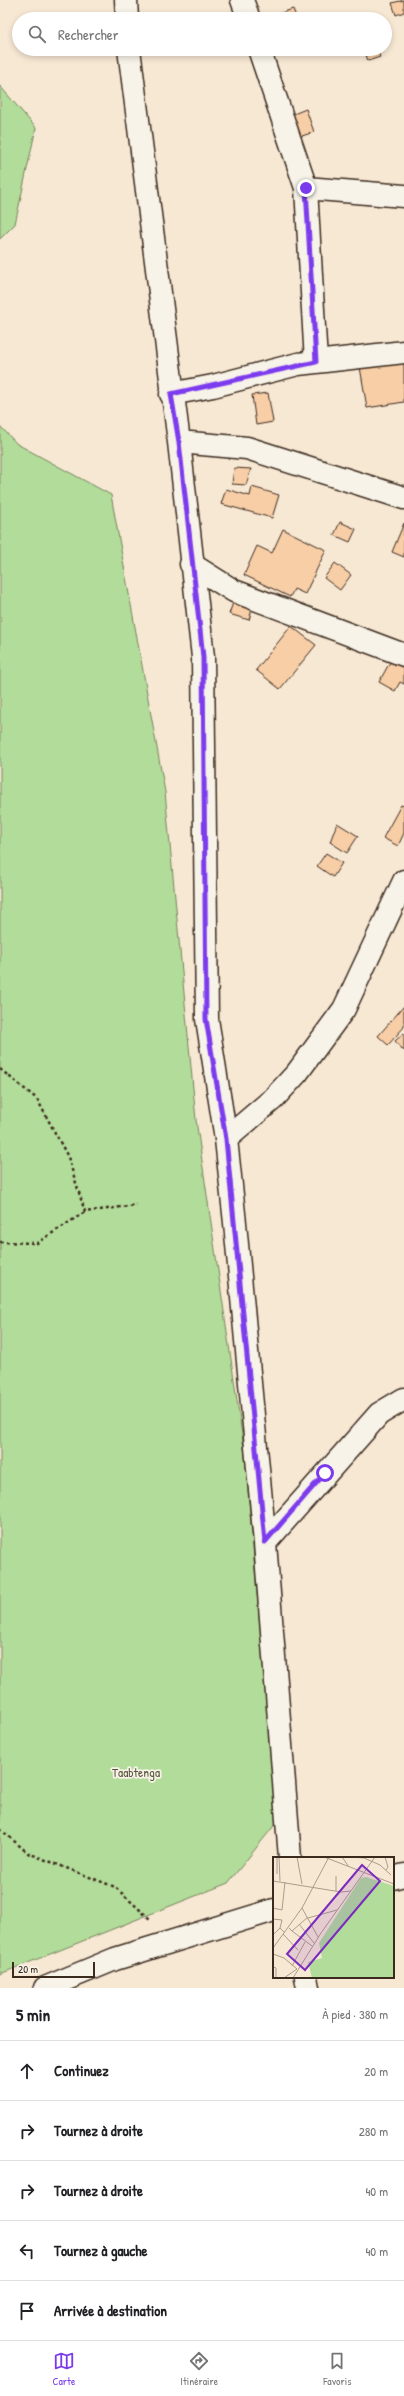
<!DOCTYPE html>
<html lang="fr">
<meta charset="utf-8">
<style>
body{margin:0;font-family:"Patrick Hand",sans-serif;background:#f2f2f2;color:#202124}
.scale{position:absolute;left:12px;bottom:10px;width:83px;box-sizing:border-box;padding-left:4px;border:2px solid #3b2a1e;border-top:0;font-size:11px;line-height:14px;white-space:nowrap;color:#3b2a1e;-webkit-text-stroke:3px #f7f3e8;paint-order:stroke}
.stop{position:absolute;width:12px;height:12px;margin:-9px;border:3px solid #7c3aed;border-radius:50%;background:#fff}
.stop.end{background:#7c3aed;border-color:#fff;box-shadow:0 1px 4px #0008}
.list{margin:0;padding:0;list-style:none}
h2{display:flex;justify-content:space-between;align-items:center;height:52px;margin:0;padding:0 16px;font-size:17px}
h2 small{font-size:13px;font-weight:400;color:#757577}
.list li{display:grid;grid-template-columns:26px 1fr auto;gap:12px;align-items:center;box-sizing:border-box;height:60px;padding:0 16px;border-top:1px solid #e0e0e0}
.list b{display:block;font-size:15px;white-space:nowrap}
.list em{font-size:13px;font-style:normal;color:#757577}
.icon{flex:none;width:22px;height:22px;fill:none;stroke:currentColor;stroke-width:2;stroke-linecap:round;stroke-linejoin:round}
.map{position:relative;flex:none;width:404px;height:1988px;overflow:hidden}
.search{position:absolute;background:#fff;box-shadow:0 2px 6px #0003;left:12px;right:12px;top:12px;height:44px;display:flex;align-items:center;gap:10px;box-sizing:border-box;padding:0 14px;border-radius:22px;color:#757577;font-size:15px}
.sheet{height:352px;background:#fff}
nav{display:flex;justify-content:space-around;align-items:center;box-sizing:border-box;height:56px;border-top:1px solid #e0e0e0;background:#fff;font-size:11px;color:#757577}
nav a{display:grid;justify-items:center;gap:2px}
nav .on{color:#7c3aed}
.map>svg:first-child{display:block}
.green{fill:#b2dc9a;stroke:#76835c}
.building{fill:#f8cea7;stroke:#3b2a1e}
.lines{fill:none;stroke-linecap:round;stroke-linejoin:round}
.minor-casing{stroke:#3b2a1e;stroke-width:25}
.path{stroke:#3b2a1e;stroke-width:2.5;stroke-dasharray:3 3;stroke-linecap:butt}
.minor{stroke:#f7f3e8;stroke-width:22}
.route{stroke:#7c3aed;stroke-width:5}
.labels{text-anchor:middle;stroke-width:3.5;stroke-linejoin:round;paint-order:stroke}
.park-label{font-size:13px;fill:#59563d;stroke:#f7f3e8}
.inset-road{fill:none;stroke:#ac9c8b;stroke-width:1}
.view{fill:#7b2cbf;fill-opacity:0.15;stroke:#7b2cbf;stroke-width:2}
.inset-edge{fill:none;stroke:#3b2a1e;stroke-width:2}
</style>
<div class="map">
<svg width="404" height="1988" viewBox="0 0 404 1988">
<rect width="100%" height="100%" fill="#f7e8d4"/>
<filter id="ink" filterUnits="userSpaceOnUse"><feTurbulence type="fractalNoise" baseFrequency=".025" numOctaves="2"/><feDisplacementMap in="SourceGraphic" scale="8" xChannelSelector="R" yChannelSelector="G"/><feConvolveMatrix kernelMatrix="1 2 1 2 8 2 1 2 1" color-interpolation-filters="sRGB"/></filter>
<g filter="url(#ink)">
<path class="green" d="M 0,86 L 36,128 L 15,224 L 0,239 Z
M 0,426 L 17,444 L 111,495 L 165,792 L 196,1120 L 245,1455 L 277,1822 L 228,1883 L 0,1974 Z"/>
<path class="building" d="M 404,0 L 404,12 L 396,15 L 392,3 Z
M 293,9 L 297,19 L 280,19 L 278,14 Z
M 364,49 L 377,49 L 380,57 L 368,61 Z
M 306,109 L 314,132 L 299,137 L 291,115 Z
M 404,359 L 404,402 L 367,408 L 360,367 Z
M 268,393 L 273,422 L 256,425 L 252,395 Z
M 234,468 L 251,469 L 246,485 L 232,484 Z
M 252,487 L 279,495 L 272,518 L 221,504 L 226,489 L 250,496 Z
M 340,522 L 356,529 L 350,542 L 334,535 Z
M 404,523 L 404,557 L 392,552 Z
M 283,529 L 326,550 L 305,594 L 294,589 L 290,597 L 244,575 L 257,546 L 272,553 Z
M 335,563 L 351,575 L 340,590 L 324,578 Z
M 235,597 L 254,602 L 249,620 L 229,614 Z
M 291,626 L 316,645 L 280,689 L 256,670 Z
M 395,653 L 404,658 L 404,684 L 400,682 L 395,691 L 379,682 Z
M 401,805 L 404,806 L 404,833 L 398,846 L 383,838 Z
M 337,823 L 358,836 L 347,853 L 330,842 Z
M 326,853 L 342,863 L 333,877 L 317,866 Z
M 404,1006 L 404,1027 L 388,1045 L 378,1036 Z
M 404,1033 L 404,1051 L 395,1041 Z"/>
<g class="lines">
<defs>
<path id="minor" d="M 126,0 L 127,19
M 242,0 L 249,19
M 129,49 L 179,442 L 203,657 L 207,1019 L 226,1139 L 235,1223 L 265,1543 L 290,1858
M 259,49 L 306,188 L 316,362
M 306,188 L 404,196
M 171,394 L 213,386 L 298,364 L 404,352
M 179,442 L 247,448 L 404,498
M 191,564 L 234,591 L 404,655
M 226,1139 L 273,1099 L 297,1073 L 344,1009 L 404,881
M 265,1543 L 379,1414 L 404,1399
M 393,1878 L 404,1875
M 306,1977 L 308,1988
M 45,1988 L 115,1959 L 274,1910"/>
</defs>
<use href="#minor" class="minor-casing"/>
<path class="path" d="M 0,1069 L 37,1099 L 68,1157 L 85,1212 L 136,1205
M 0,1242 L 37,1243 L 85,1212
M 0,1829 L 28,1853 L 115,1887 L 151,1920"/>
<use href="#minor" class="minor"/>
</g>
</g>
<g class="lines" filter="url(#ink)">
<path class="route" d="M 306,188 L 316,362 L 171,394 L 179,442 L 203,657 L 206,1019 L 226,1139 L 265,1542 L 325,1473"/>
</g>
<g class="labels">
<g class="park-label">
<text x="136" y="1777">Taabtenga</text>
</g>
</g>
<g transform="translate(273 1857)">
<rect width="121" height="121" fill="#f7e8d4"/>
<path d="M 93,20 L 121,29 L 121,121 L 39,121 L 35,105 L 49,101 L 46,86 L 88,21 Z" fill="#b2dc9a"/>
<path class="inset-road" d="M 6,0 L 7,24M 24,0 L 29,27M 51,0 L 121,27M 69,0 L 76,10M 78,0 L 91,1 L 107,8 L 118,18M 112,0 L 115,10 L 113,13M 4,17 L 4,0M 63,19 L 63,34M 0,24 L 68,35 L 78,34M 0,51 L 9,53 L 12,25M 29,51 L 45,80M 35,61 L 64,53M 0,62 L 9,63 L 7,71M 26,67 L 41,86M 16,71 L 19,74 L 35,60M 19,74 L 39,89M 10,77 L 25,93M 0,78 L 7,71 L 12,76M 0,91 L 29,51 L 56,0M 0,97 L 11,101 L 24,112 L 11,121M 19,109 L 32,85M 0,110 L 3,111 L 3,121M 20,121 L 48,76 L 102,0"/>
<path class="view" d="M 89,8 L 107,24 L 32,113 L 14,97 Z"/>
<rect width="121" height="121" class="inset-edge"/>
</g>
</svg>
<div class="scale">20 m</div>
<div class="stop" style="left:325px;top:1473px"></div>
<div class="stop end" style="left:306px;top:188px"></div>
<div class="search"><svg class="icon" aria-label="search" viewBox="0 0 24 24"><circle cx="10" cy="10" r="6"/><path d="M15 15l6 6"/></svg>Rechercher</div>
</div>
<section class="sheet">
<h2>5 min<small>À pied · 380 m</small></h2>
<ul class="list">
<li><svg class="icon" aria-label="ahead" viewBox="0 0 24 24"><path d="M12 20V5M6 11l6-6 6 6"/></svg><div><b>Continuez</b></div><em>20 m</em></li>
<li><svg class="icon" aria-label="right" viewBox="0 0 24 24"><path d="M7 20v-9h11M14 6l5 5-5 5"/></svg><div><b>Tournez à droite</b></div><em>280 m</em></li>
<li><svg class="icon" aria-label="right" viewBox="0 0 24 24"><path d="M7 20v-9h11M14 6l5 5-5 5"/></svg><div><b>Tournez à droite</b></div><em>40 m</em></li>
<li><svg class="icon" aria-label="left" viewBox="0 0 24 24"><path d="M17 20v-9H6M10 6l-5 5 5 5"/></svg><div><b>Tournez à gauche</b></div><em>40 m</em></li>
<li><svg class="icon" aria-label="arrive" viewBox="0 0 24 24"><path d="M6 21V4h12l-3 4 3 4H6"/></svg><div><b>Arrivée à destination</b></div></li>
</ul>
</section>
<nav>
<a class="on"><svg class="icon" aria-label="map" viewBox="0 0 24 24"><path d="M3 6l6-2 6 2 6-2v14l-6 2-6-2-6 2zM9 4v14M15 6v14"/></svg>Carte</a>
<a><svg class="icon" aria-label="directions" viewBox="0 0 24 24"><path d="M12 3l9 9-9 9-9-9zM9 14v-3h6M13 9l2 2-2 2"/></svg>Itinéraire</a>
<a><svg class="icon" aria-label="saved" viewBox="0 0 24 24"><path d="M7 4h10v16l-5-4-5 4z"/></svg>Favoris</a>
</nav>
